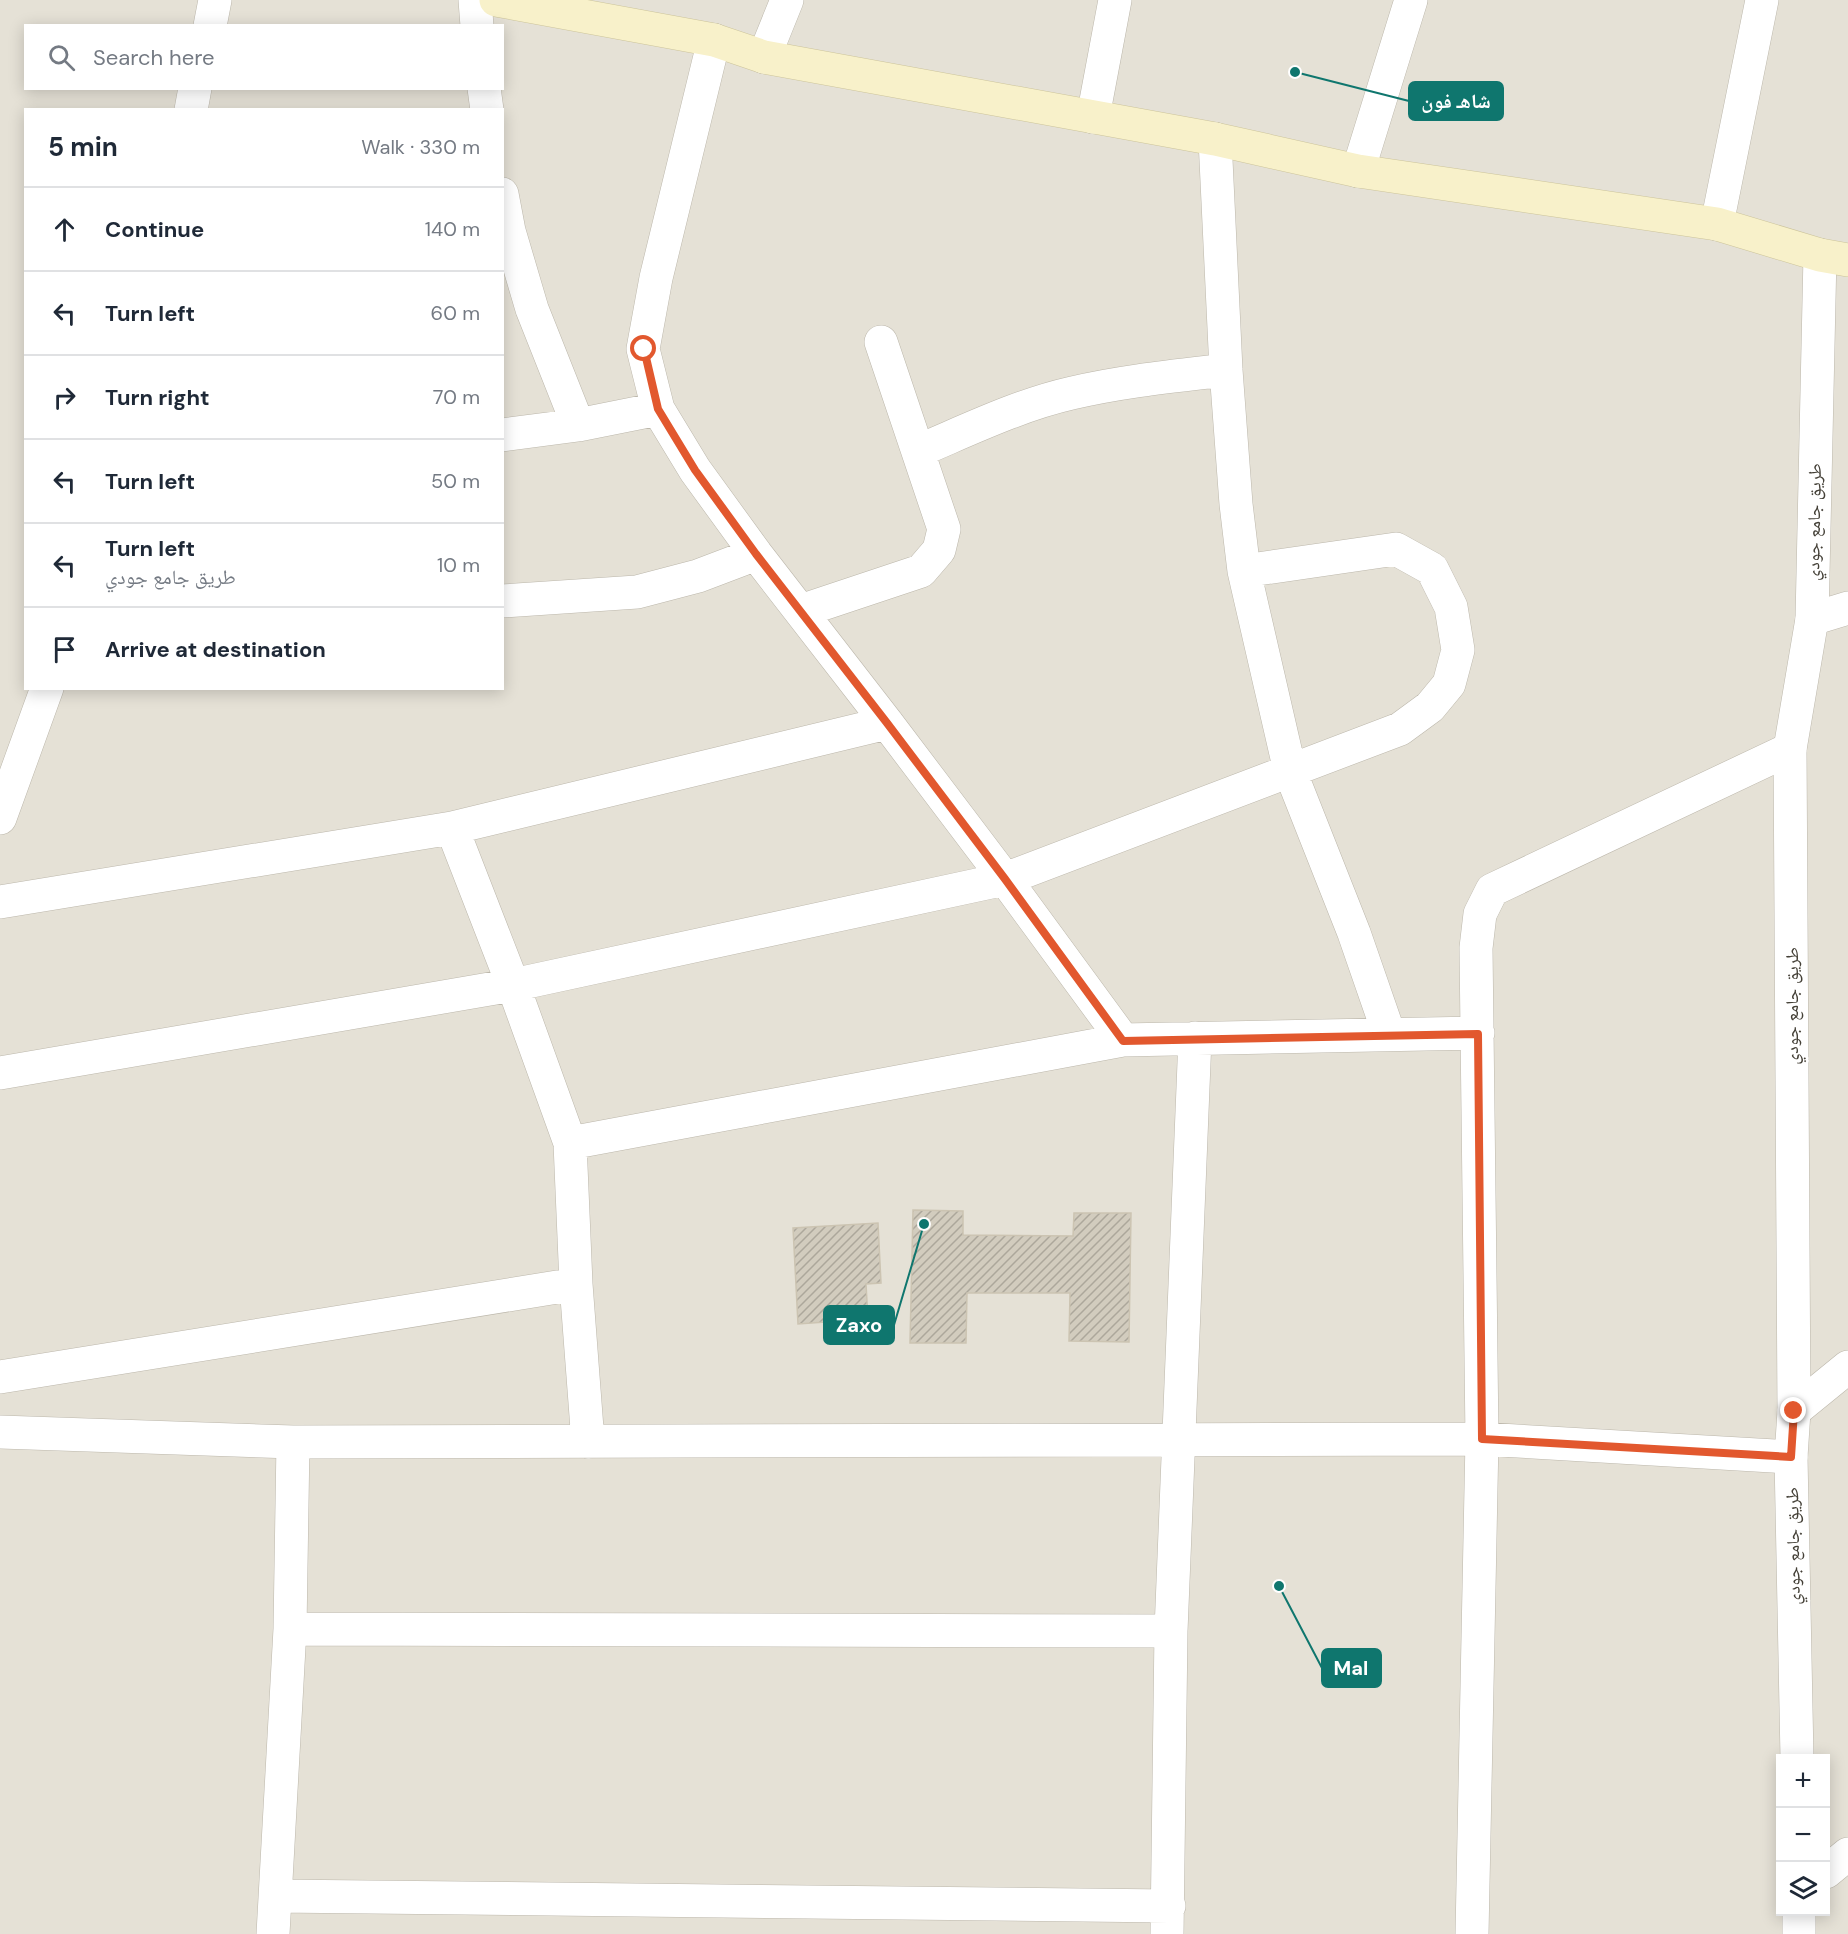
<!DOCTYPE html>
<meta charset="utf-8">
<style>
body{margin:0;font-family:"DM Sans","Noto Naskh Arabic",sans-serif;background:#f6f6f7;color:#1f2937}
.controls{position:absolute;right:18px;bottom:18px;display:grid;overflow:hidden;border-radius:0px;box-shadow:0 3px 15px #0003}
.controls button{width:54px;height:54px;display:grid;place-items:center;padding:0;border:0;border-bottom:2px solid #e0e1e3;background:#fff;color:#1f2937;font:30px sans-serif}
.stop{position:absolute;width:18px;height:18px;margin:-14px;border:4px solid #e2582e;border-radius:50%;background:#fff}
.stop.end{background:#e2582e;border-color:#fff;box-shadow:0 2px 6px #0008}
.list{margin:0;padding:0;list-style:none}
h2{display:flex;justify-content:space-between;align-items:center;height:78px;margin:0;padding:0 24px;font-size:26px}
h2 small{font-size:20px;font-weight:400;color:#747a83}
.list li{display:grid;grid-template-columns:39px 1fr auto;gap:18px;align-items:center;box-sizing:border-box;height:84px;padding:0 24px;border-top:2px solid #e0e1e3}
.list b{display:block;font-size:22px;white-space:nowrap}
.list p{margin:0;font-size:20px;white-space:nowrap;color:#747a83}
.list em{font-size:20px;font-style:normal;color:#747a83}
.icon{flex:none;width:33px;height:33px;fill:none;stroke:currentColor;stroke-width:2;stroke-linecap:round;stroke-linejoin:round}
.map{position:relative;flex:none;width:1848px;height:1934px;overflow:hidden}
.search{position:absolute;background:#fff;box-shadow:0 3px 15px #0003;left:24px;top:24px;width:480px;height:66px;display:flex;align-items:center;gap:15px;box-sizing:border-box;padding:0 21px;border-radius:0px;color:#747a83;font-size:22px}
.panel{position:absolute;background:#fff;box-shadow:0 3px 15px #0003;left:24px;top:108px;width:480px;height:582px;border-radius:0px}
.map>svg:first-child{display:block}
.residential{fill:#e5e1d6;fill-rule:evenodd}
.building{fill:url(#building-hatch);stroke:#ccc4b2;stroke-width:1.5}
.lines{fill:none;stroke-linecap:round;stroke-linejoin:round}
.minor-casing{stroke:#bcb7ab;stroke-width:34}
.tertiary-casing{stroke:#bcb7ab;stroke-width:34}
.secondary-casing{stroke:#ccc49b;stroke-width:34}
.minor{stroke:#fff;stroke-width:33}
.tertiary{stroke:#fff;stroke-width:33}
.secondary{stroke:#f8f1ca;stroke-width:33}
.route{stroke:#e2582e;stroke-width:8}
.labels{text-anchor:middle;stroke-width:5;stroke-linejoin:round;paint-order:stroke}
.street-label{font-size:18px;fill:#444037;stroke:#fff}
.leader{fill:none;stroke:#0f766e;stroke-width:2}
.callout-dot{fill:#0f766e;stroke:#fff;stroke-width:2}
.callout{fill:#0f766e;stroke:#0f766e;stroke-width:2}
.callout-label{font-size:20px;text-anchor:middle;font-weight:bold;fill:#fff}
</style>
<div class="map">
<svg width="1848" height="1934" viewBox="0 0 1848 1934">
<defs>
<pattern id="building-hatch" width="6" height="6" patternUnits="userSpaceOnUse" patternTransform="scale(1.5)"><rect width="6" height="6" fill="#d2ccbe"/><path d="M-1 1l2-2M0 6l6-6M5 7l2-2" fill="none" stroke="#aca79b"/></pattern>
</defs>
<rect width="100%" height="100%" fill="#f1efe7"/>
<path class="residential" d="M 0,0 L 1848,0 L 1848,1934 L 0,1934 ZM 26,26 L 502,26 L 502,88 L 26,88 ZM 26,110 L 502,110 L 502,688 L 26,688 ZM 1780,1758 L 1826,1758 L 1826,1912 L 1780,1912 Z"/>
<path class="building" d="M 913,1210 L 963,1211 L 963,1235 L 1073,1236 L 1074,1213 L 1131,1213 L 1129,1342 L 1069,1341 L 1070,1293 L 967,1293 L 966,1343 L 910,1343 Z
M 878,1223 L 881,1283 L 866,1284 L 868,1319 L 798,1324 L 793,1228 Z"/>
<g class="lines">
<defs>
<path id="minor" d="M 475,0 L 477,26
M 210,26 L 215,0
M 714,40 L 656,278 L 643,349 L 658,409 L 695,470 L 756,554 L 887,723 L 1005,879 L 1123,1040
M 764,57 L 787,0
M 484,88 L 487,110
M 191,110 L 195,88
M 1093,117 L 1115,0
M 1215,139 L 1226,370 L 1236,504 L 1244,571 L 1290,771 L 1354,933 L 1389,1034
M 1358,171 L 1411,0
M 502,194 L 509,231 L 532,309 L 578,425
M 1717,224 L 1762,0
M 502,435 L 578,425 L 658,409
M 918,451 C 968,430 1019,405 1072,393 C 1123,381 1175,376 1226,370
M 502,601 L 637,592 L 698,576 L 756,554
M 801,611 L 921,571 L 939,550 L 944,529 L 881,342
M 1812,619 L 1848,608
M 0,818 L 47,688
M 452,828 L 513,985 L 570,1143 L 576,1284 L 588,1442
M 0,902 L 452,828 L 887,723
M 0,1073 L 513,985 L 1005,879 L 1400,729 L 1430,707 L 1449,684 L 1458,650 L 1451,607 L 1432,569 L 1396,549 L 1244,571
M 570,1143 L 1123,1040 L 1478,1033
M 0,1377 L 576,1284
M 1794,1411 L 1848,1367
M 0,1432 L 293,1442 L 1482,1439 L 1791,1457
M 290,1629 L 1171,1631
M 1826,1872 L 1848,1854
M 276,1896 L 1169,1906
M 273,1934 L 290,1629 L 293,1442
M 1167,1934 L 1171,1631 L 1195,1038
M 1472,1934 L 1482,1439 L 1476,948 L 1480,914 L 1492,890 L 1790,749"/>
<path id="tertiary" d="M 1797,1758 L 1791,1457 L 1794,1411 L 1790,749 L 1812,619 L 1820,255
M 1799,1934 L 1799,1912"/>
<path id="secondary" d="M 496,0 L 714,40 L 764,57 L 1215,139 L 1358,171 L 1717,224 L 1820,255 L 1848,260"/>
</defs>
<use href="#minor" class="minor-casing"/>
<use href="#tertiary" class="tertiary-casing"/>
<use href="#secondary" class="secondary-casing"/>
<use href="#minor" class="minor"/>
<use href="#tertiary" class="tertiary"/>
<use href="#secondary" class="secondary"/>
</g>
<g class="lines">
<path class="route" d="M 644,349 L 658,409 L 695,470 L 756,554 L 887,723 L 1005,879 L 1123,1041 L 1478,1034 L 1482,1439 L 1791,1457 L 1794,1411"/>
</g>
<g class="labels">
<g class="street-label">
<text transform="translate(1814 522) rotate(-89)" y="6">طريق جامع جودي</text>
<text transform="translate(1792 1006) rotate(-90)" y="6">طريق جامع جودي</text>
<text transform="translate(1793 1546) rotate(-91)" y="6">طريق جامع جودي</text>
</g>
</g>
<path class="leader" d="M1295 72L1409 101M924 1224L894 1325M1279 1586L1322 1668"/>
<g class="callout-dot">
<circle cx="1295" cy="72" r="6"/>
<circle cx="924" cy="1224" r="6"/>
<circle cx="1279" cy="1586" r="6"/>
</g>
<g class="callout">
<rect x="1409" y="82" width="94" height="38" rx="6"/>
<rect x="824" y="1306" width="70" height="38" rx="6"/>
<rect x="1322" y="1649" width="59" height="38" rx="6"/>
</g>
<g class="callout-label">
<text x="1456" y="108">شاهـ فون</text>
<text x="859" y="1332">Zaxo</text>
<text x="1351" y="1675">Mal</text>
</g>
</svg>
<div class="controls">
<button>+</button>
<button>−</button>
<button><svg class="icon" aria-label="layers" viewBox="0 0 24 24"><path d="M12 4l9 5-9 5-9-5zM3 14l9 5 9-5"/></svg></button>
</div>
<div class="stop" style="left:644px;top:349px"></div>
<div class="stop end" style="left:1794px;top:1411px"></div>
<div class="search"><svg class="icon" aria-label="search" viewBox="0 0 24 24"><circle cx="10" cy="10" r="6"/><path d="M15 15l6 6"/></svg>Search here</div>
<section class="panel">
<h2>5 min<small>Walk · 330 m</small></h2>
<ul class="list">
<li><svg class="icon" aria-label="ahead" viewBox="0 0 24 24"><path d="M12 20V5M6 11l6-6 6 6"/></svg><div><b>Continue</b></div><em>140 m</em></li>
<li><svg class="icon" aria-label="left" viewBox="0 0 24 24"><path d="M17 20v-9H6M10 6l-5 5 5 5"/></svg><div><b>Turn left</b></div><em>60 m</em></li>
<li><svg class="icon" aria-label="right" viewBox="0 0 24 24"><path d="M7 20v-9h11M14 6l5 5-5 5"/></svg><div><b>Turn right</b></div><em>70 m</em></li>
<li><svg class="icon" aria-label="left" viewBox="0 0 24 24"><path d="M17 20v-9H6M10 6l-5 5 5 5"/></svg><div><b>Turn left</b></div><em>50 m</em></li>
<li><svg class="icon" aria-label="left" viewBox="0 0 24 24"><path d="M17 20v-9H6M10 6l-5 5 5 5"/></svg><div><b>Turn left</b><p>طريق جامع جودي</p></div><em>10 m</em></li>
<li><svg class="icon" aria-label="arrive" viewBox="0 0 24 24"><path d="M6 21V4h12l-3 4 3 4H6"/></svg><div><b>Arrive at destination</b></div></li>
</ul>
</section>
</div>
